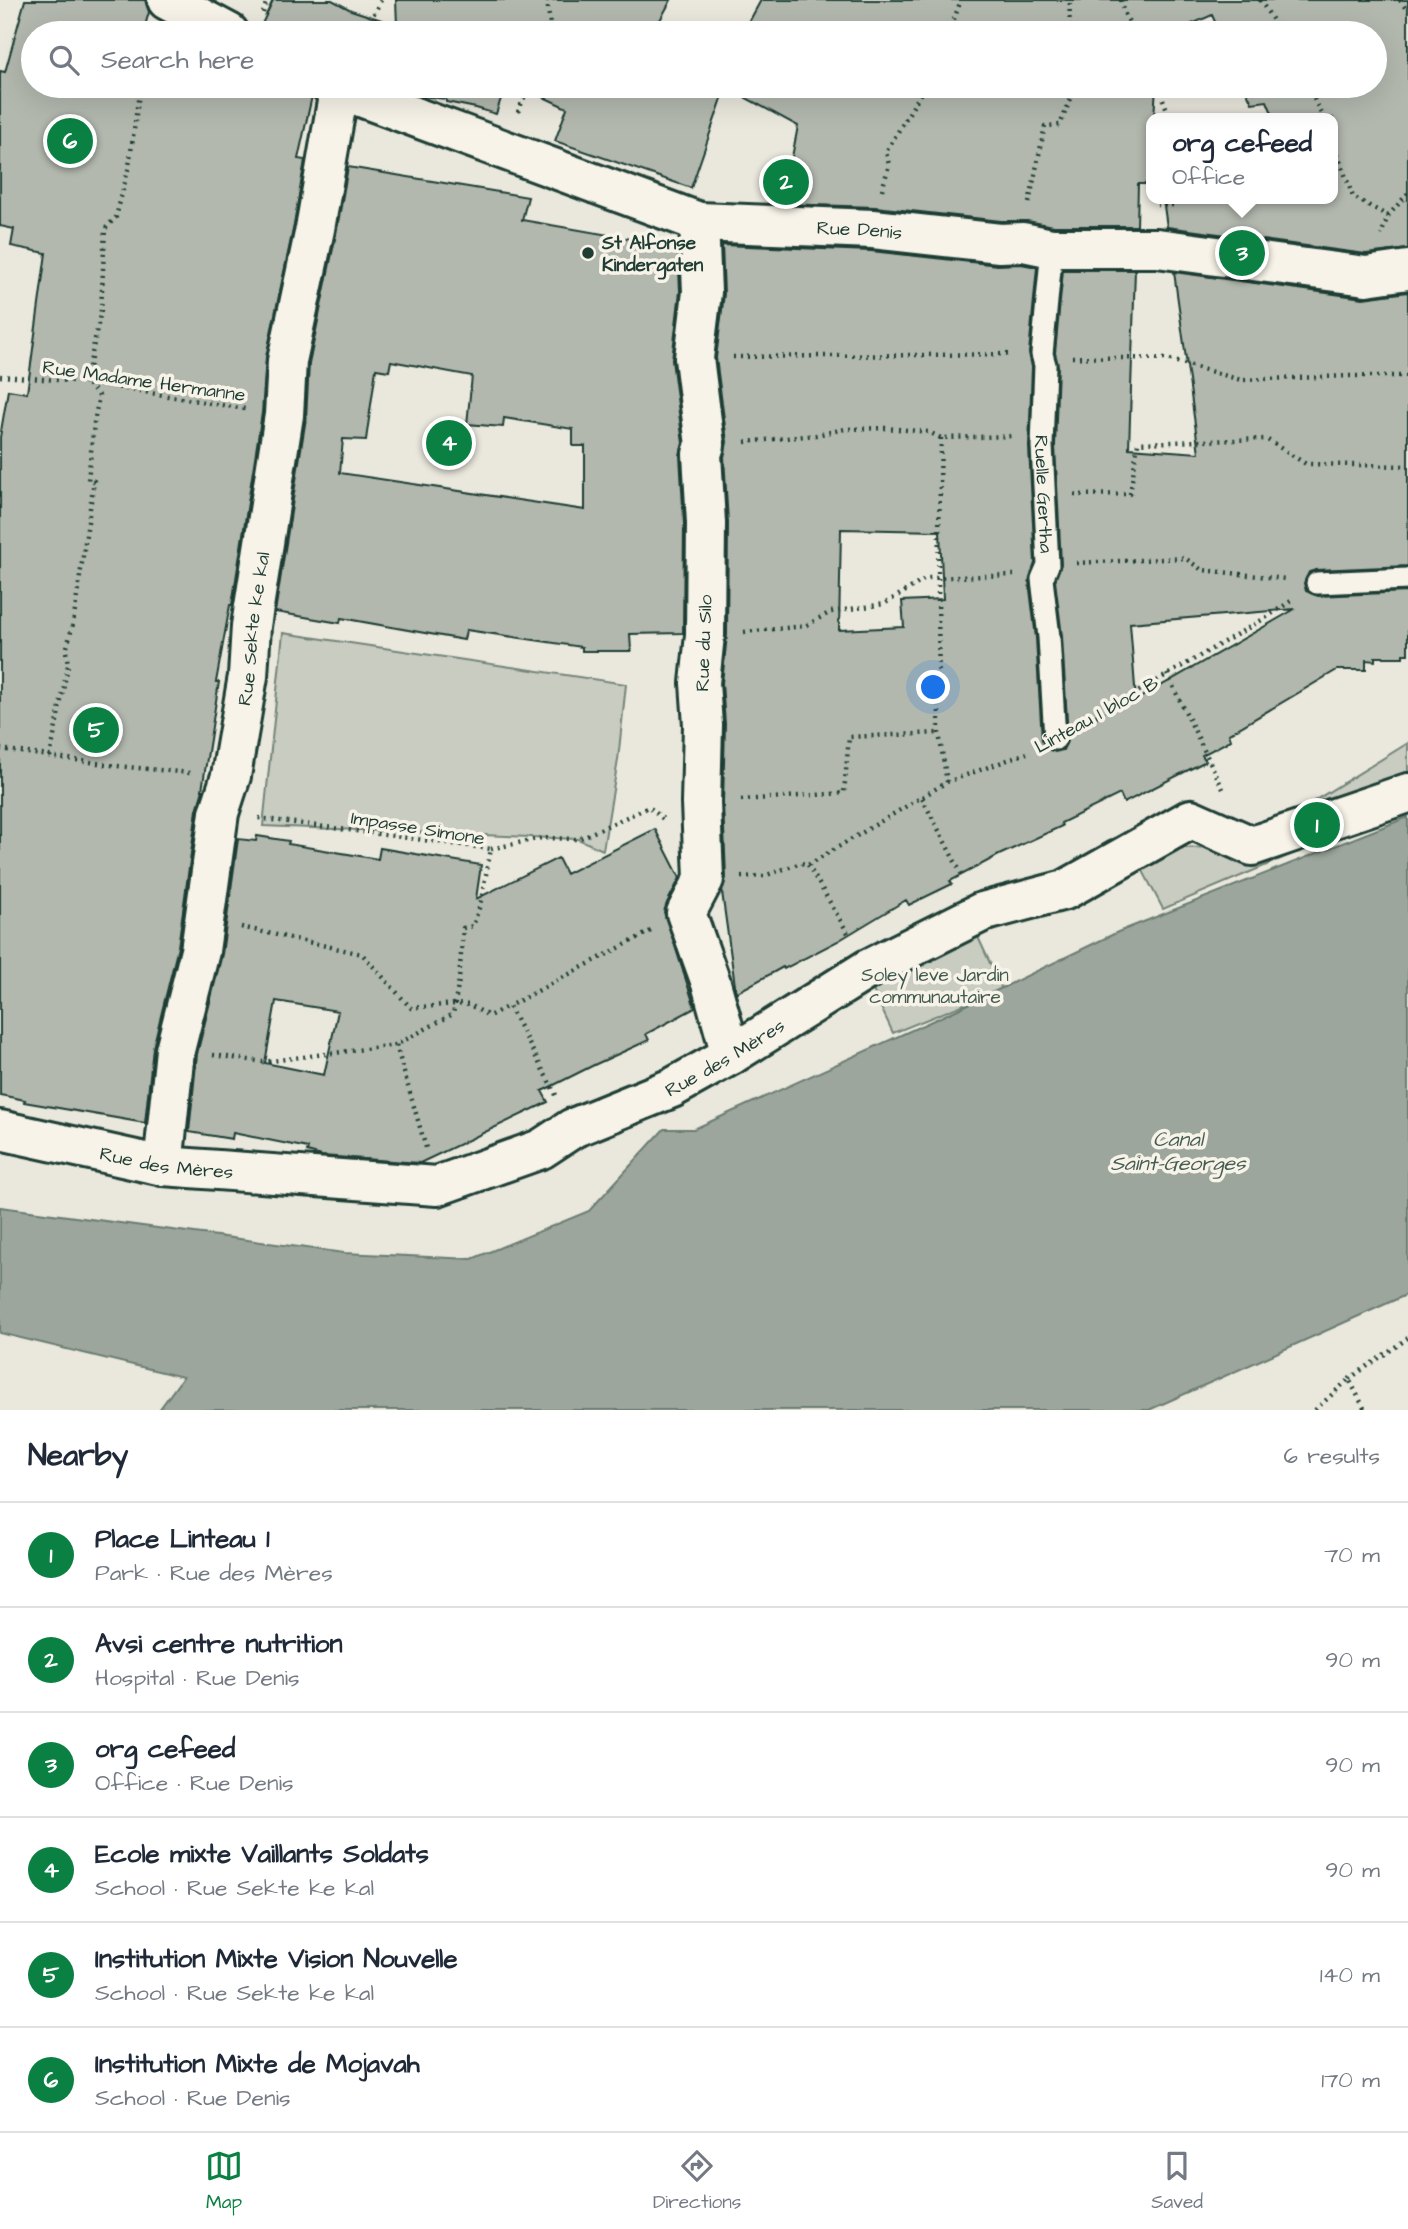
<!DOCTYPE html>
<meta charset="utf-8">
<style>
body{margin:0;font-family:"Architects Daughter",sans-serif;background:#f6f6f7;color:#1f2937}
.you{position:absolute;left:934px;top:688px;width:24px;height:24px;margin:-18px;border:5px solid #fff;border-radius:50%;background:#1a73e8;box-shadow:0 0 0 10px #1a73e833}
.badge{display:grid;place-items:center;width:46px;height:46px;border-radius:50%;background:#0b8043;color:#fff;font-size:23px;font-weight:700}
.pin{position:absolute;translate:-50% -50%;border:4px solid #fff;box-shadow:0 2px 7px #0006}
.popup{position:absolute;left:1146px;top:113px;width:192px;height:91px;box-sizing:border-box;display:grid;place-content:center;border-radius:14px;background:#fff;filter:drop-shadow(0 2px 5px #0005);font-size:23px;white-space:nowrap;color:#747a83}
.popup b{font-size:26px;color:#1f2937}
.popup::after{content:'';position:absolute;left:50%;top:100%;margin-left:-14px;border:14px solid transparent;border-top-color:#fff}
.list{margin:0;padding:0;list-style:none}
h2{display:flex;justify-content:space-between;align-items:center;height:91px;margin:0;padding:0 28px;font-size:30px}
h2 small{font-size:23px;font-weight:400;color:#747a83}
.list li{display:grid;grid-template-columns:46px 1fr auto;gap:21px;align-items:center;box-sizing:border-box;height:105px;padding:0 28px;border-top:2px solid #e0e1e3}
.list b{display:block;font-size:26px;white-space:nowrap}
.list p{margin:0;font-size:23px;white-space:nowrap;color:#747a83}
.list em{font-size:23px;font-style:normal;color:#747a83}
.icon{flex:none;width:38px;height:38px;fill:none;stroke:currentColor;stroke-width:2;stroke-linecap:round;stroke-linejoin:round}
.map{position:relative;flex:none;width:1408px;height:1410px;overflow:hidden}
.search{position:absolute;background:#fff;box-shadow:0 7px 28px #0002;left:21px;right:21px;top:21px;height:77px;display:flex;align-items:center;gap:18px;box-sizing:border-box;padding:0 24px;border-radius:38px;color:#747a83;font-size:26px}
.sheet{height:721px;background:#fff}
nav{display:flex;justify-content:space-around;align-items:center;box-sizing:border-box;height:98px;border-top:2px solid #e0e1e3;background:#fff;font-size:19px;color:#747a83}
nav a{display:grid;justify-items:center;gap:4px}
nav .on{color:#0b8043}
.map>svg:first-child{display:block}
.green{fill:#c8ccc1;stroke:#74847a;stroke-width:2}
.water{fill:#9ca69c;stroke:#6a7c72;stroke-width:2}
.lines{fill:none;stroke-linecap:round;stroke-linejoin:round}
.stream{stroke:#6a7c72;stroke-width:12}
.building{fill:#b2b8ae;stroke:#1f3d34;stroke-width:2;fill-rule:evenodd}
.service-casing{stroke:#1f3d34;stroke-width:26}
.minor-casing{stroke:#1f3d34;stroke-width:44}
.path{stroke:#1f3d34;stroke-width:4.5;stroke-dasharray:2 5;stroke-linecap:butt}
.service{stroke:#f7f3e8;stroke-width:21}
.minor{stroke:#f7f3e8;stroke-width:38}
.poi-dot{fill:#1f3d34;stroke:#f7f3e8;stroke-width:2.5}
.labels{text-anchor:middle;stroke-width:7;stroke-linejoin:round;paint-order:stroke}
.street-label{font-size:19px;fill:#1f3d34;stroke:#f7f3e8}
.poi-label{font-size:19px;font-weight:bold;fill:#1f3d34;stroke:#f7f3e8;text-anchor:start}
.park-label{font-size:19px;fill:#415a50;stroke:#f7f3e8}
.water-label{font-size:21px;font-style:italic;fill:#445c53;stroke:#f7f3e8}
</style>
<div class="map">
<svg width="1408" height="1410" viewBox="0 0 1408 1410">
<rect width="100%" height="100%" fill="#eae8dd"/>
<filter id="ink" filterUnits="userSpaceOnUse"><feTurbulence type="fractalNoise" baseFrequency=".0143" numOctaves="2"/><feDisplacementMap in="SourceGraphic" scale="14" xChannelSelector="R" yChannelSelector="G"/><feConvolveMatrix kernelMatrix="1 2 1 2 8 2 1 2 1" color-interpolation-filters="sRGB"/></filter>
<g filter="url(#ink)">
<path class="green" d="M 283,633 L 626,684 L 618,760 L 603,850 L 578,839 L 263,826 Z
M 1408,743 L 1408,805 L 1163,909 L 1132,850 L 1241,846 Z
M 978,937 L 1002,989 L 893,1033 L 869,982 Z"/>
<path class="water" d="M 1408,817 L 1408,1294 L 1149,1410 L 159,1410 L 183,1377 L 0,1333 L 0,1207 L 344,1253 L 472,1259 L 589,1211 L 664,1129 L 694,1129 L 956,1010 L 1118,932 Z"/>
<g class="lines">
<path class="stream" d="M 234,25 L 253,33"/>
</g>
<path class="building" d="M 25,0 L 145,0 L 149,12 L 143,33 L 33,33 L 33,86 L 310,86 L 312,96 L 298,159 L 305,160 L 294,225 L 266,357 L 262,413 L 232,605 L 230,605 L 216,682 L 219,682 L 202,790 L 203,790 L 197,810 L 178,947 L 153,1048 L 145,1123 L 24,1102 L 25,1100 L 0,1095 L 0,437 L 8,390 L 27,393 L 46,253 L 11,246 L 14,229 L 0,226 L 0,71 L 5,72 Z
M 273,0 L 332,0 L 351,10 L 397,25 L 396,0 L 671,0 L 653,33 L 284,33 L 262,24 Z
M 761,0 L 1408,0 L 1408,249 L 1366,254 L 1167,227 L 1163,199 L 1333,199 L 1333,118 L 1274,118 L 1267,101 L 1252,103 L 1244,86 L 1375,86 L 1375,33 L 1220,33 L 1212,15 L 1172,33 L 743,33 Z
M 393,86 L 505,86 L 496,114 L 476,108 L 446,102 L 446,99 L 421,96 Z
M 520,86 L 1156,86 L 1154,118 L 1151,118 L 1151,184 L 1138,184 L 1137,226 L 1054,226 L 1027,221 L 1001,221 L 875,207 L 783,204 L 798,126 L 726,87 L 691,188 L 555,141 L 567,108 Z
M 348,167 L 528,197 L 522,220 L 678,247 L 680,291 L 672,360 L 683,443 L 680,455 L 684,524 L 683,633 L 630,634 L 631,651 L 582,651 L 582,647 L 466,630 L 464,640 L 341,618 L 340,623 L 275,612 L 306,418 L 309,364 L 336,234 ZM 391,361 L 472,376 L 467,424 L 503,427 L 504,418 L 573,429 L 573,446 L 585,446 L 585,510 L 340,473 L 343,439 L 366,440 L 376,369 L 389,371 Z
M 722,245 L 871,251 L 998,265 L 1021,264 L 1037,267 L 1029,353 L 1032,367 L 1029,447 L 1035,563 L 1029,581 L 1036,638 L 1042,740 L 1044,747 L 1055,752 L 1063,750 L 1068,738 L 1062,636 L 1055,581 L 1061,564 L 1055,446 L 1058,365 L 1055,353 L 1063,270 L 1135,270 L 1129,448 L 1199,453 L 1174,272 L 1363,298 L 1408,292 L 1408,566 L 1316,570 L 1309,572 L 1304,583 L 1306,591 L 1318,596 L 1408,592 L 1408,654 L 1403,654 L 1403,657 L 1375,657 L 1375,661 L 1366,660 L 1366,670 L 1337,670 L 1229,734 L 1231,740 L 1202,755 L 1206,761 L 1124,803 L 1120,794 L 1061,823 L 1062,826 L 999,855 L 950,881 L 952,884 L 909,905 L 906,900 L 838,941 L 784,969 L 783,967 L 736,993 L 722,892 L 726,878 L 723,803 L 725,724 L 722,683 L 727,635 L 728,523 L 724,457 L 727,442 L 716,358 L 724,294 ZM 841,529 L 940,531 L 943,599 L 902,601 L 904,627 L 839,630 ZM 1295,609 L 1136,700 L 1130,623 Z
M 655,829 L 680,878 L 667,903 L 664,912 L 695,1008 L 646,1034 L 649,1040 L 594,1065 L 542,1091 L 548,1102 L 420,1163 L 322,1156 L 307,1152 L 308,1148 L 233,1133 L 232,1139 L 189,1132 L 197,1054 L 222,954 L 238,839 L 256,841 L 257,836 L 289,841 L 288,844 L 378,859 L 380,848 L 481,865 L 476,899 L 558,858 L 566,874 ZM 276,1001 L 338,1011 L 324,1075 L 265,1063 Z"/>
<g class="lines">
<defs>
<g id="service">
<path id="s1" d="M 1052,248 L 1042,354 L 1045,365 L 1042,446 L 1048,565 L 1042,579 L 1049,637 L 1055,739"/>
<path d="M 1317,583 L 1408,579"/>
</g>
<g id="minor">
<path d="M 167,0 L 229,33"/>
<path id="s2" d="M 331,86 L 699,222 L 873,229 L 1000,243 L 1023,242 L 1052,248 L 1157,248 L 1366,276 L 1408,270"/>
<path d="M 699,222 L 702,292 L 694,358 L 705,445 L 702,454 L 706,523 L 705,635 L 700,683 L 703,725 L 701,803 L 704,879 L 686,913 L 711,983 L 731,1055"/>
<path id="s3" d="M 0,1130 L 163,1166 L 437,1186 L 541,1149 L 573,1128 L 672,1088 L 731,1055 L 868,969 L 982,912 L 1065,890 L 1191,819 L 1252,846 L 1408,793"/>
<path id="s4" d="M 163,1166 L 175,1050 L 200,951 L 219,813 L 231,776 L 248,676 L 251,626 L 284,415 L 287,361 L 315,229 L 339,90"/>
</g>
</defs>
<use href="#service" class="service-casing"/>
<use href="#minor" class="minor-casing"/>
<path class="path" d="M 547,0 L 551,33
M 1121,0 L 1123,11 L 1135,33
M 1260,0 L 1281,33
M 1400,0 L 1408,12
M 263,13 L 267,0
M 364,33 L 381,0
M 949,33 L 961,0
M 1069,33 L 1070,0
M 1158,86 L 1170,118
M 1308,86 L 1323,118
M 518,112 L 529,86
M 1333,141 L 1353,197 L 1388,216 L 1381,235
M 882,190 L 889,165 L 886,152 L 925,86
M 1029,203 L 1045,126 L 1060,125 L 1070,100 L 1070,86
M 1157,205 L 1176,205 L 1176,199
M 1388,216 L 1408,193
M 733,357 L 1012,354
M 1072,357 L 1167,359 L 1241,380 L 1350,376 L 1408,376
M 0,376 L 86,382 L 245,409
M 941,438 L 938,578 L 939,733 L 947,782
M 745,442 L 816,435 L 845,429 L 886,428 L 929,432 L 941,438 L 1013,436
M 1074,495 L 1130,494 L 1138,443 L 1266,439 L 1306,464 L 1408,466
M 1076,563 L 1185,558 L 1202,570 L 1287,579
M 744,632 L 805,626 L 831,612 L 884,604 L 927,578 L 1014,575
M 1167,674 L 1223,789
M 1084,723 L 1267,617 L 1294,599
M 0,749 L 117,766 L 190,773
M 50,757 L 68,665 L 66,651 L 73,624 L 94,481 L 88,480 L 94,423 L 99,396 L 86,382 L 101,310 L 105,229 L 116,217 L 129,166 L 140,86
M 922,798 L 963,877
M 741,800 L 844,793 L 849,737 L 939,733
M 491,849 L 541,838 L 578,839 L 649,807 L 663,819
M 808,865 L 849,935
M 741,877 L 764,876 L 801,863 L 808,865 L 947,782 L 1027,753
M 241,927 L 362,954 L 411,1008 L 454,1004 L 470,1005 L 489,1016 L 509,1006
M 396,1045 L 426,1148
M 213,1055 L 263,1062 L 396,1045 L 453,1014 L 459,980 L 463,928 L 473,926 L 480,905 L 491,849 L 258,818
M 556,1095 L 509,1006 L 651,931
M 1349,1379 L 1408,1338
M 1315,1410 L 1349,1379 L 1365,1410"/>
<use href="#service" class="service"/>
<use href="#minor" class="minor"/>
</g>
</g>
<circle class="poi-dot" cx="588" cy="253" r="7"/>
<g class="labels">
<g class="street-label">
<text dy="7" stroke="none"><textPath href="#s2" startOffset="553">Rue Denis</textPath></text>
<text transform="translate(144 380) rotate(8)" y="7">Rue Madame Hermanne</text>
<text dy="7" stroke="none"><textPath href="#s1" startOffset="247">Ruelle Gertha</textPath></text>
<text dy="7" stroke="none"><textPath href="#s4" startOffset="546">Rue Sekte ke kal</textPath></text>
<text transform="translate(703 643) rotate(-88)" y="7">Rue du Silo</text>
<text transform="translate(1096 714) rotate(-29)" y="7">Linteau 1 bloc B</text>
<text transform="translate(418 827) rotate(9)" y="7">Impasse Simone</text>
<text dy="7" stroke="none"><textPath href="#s3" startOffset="758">Rue des Mères</textPath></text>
<text dy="7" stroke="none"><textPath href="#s3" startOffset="170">Rue des Mères</textPath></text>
</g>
<g class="poi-label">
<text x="602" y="249">St Alfonse<tspan x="602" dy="22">Kindergaten</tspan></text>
</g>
<g class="park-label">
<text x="935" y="981">Soley leve Jardin<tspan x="935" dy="22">communautaire</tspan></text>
</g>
<g class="water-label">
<text x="1178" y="1146">Canal<tspan x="1178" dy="24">Saint-Georges</tspan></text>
</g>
</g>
</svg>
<div class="you"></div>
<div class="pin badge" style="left:1317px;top:825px">1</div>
<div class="pin badge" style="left:786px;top:182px">2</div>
<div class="pin badge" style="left:1242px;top:253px">3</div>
<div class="popup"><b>org cefeed</b>Office</div>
<div class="pin badge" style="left:449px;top:443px">4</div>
<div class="pin badge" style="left:96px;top:730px">5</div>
<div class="pin badge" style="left:70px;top:141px">6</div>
<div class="search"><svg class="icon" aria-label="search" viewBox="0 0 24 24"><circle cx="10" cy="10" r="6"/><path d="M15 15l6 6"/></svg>Search here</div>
</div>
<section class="sheet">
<h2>Nearby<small>6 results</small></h2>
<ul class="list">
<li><span class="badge">1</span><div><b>Place Linteau 1</b><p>Park · Rue des Mères</p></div><em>70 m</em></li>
<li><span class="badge">2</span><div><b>Avsi centre nutrition</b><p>Hospital · Rue Denis</p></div><em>90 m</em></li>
<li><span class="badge">3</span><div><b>org cefeed</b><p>Office · Rue Denis</p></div><em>90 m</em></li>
<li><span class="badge">4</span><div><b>Ecole mixte Vaillants Soldats</b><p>School · Rue Sekte ke kal</p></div><em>90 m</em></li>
<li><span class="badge">5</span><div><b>Institution Mixte Vision Nouvelle</b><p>School · Rue Sekte ke kal</p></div><em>140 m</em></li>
<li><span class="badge">6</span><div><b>Institution Mixte de Mojavah</b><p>School · Rue Denis</p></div><em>170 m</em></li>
</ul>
</section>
<nav>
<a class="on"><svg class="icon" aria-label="map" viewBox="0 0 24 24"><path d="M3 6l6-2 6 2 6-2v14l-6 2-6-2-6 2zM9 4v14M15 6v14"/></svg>Map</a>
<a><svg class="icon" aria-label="directions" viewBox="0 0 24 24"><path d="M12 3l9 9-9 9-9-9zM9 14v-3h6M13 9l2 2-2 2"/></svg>Directions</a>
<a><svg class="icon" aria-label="saved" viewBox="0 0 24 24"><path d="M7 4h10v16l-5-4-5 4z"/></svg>Saved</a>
</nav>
